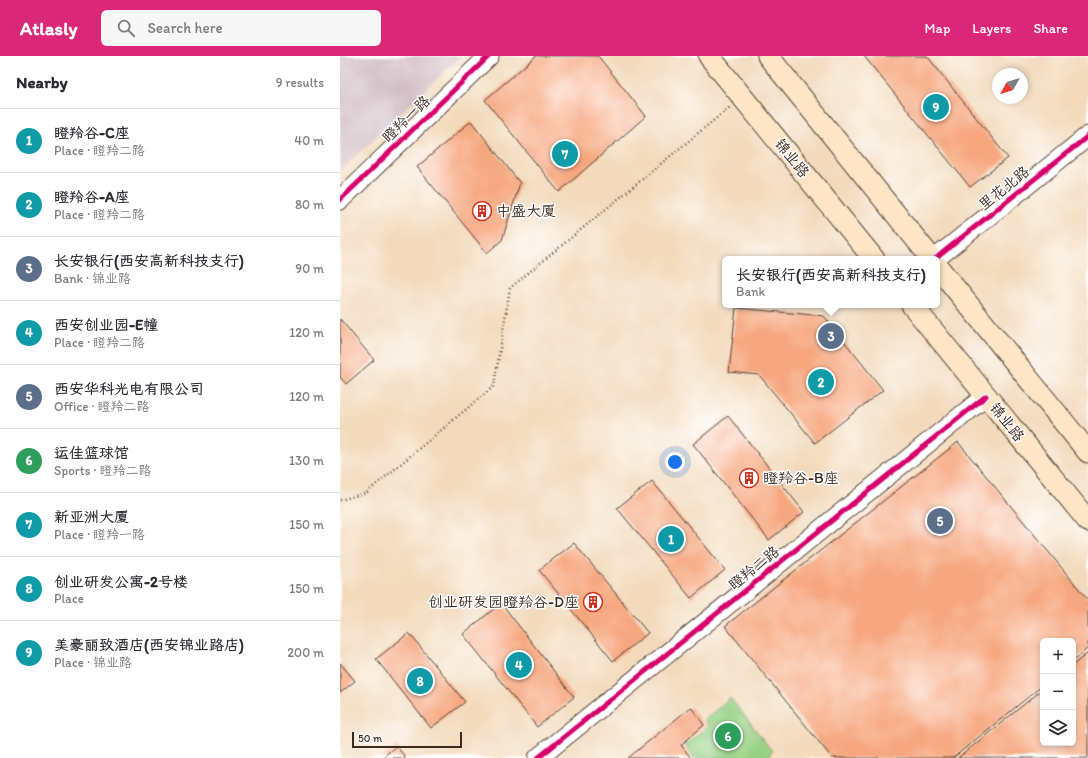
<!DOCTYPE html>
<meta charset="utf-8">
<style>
body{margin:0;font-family:Itim,"LXGW WenKai TC",sans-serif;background:#f7f7f7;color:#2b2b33}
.controls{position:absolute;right:12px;bottom:12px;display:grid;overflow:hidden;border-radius:6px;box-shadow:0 2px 6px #0003}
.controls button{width:36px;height:36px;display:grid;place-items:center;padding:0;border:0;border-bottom:1px solid #e1e1e2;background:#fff;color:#2b2b33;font:20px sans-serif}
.compass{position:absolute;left:652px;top:12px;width:36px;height:36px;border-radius:50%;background:#fff;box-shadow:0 2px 6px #0003;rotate:231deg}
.scale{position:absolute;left:12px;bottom:10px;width:110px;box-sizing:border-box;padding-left:4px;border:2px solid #3b2a1e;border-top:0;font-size:11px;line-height:14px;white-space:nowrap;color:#3b2a1e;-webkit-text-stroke:3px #fff;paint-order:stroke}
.you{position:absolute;left:335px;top:406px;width:14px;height:14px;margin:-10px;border:3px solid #fff;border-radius:50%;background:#1a73e8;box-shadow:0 0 0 6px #1a73e833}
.badge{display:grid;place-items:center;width:26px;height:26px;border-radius:50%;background:#db2777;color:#fff;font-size:13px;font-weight:700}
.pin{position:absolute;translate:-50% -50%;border:2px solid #fff;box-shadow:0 1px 4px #0006}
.popup{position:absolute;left:382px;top:200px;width:218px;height:52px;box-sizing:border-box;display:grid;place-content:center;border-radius:6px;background:#fff;filter:drop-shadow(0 1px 3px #0005);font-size:13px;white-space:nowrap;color:#7c7c81}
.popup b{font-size:15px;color:#2b2b33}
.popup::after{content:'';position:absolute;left:50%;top:100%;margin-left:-8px;border:8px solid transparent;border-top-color:#fff}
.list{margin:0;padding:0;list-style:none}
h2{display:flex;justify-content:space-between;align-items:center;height:52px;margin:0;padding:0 16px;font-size:17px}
h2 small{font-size:13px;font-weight:400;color:#7c7c81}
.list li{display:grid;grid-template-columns:26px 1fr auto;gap:12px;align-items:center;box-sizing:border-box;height:64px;padding:0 16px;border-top:1px solid #e1e1e2}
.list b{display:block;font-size:15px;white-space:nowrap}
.list p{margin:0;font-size:13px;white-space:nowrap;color:#7c7c81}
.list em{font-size:13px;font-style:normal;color:#7c7c81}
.icon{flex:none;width:22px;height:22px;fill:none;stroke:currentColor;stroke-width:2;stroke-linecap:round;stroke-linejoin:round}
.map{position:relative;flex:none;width:748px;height:702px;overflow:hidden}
header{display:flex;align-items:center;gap:24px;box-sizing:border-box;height:56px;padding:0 20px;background:#db2777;color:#fff}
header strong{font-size:19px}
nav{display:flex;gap:22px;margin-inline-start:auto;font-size:14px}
.search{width:280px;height:36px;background:#f7f7f7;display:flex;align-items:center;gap:10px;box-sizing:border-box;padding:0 14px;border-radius:6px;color:#7c7c81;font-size:15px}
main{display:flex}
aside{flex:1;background:#fff}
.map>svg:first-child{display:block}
.industrial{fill:#d2bec5}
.green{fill:#97d083;stroke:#697d50}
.building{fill:#f6a77f}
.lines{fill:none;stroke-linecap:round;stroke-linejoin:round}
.tertiary-casing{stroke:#574436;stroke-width:21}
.secondary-casing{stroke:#574436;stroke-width:23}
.path{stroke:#574436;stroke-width:2.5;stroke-dasharray:1 3;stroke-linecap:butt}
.tertiary{stroke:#fff;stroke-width:19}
.secondary{stroke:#fde5c5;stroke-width:21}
.cycleway-casing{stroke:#fff;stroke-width:8}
.cycleway{stroke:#d6006c;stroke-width:5}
.labels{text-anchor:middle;stroke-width:3;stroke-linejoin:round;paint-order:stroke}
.street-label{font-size:15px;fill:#3b2a1e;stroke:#fff}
.poi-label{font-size:15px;fill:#3b2a1e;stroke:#fff;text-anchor:start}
</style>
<header>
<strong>Atlasly</strong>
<div class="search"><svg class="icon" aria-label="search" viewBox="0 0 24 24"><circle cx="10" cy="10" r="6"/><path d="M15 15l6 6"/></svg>Search here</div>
<nav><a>Map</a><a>Layers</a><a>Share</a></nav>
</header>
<main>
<aside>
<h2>Nearby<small>9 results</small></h2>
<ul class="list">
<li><span class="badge" style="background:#0f9aa8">1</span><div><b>瞪羚谷-C座</b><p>Place · 瞪羚二路</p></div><em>40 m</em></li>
<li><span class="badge" style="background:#0f9aa8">2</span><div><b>瞪羚谷-A座</b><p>Place · 瞪羚二路</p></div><em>80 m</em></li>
<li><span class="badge" style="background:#5c6f8a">3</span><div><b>长安银行(西安高新科技支行)</b><p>Bank · 锦业路</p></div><em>90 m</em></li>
<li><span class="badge" style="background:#0f9aa8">4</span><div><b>西安创业园-E幢</b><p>Place · 瞪羚二路</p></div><em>120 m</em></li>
<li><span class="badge" style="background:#5c6f8a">5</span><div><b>西安华科光电有限公司</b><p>Office · 瞪羚二路</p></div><em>120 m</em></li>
<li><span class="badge" style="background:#2e9e5b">6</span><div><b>运佳篮球馆</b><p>Sports · 瞪羚二路</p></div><em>130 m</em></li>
<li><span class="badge" style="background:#0f9aa8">7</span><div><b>新亚洲大厦</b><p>Place · 瞪羚一路</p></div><em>150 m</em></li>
<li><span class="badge" style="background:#0f9aa8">8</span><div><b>创业研发公寓-2号楼</b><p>Place</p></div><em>150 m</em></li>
<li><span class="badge" style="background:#0f9aa8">9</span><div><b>美豪丽致酒店(西安锦业路店)</b><p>Place · 锦业路</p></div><em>200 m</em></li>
</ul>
</aside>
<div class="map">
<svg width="748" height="702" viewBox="0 0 748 702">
<rect width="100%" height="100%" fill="#fff"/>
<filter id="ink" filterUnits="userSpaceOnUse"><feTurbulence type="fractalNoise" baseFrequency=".025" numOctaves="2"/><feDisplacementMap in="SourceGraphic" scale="8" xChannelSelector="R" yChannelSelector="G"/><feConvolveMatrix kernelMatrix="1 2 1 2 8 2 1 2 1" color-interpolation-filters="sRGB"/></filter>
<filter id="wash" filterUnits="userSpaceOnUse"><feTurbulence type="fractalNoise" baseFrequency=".012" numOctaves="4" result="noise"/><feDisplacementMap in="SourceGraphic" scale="16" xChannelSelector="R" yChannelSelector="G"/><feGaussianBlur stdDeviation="0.9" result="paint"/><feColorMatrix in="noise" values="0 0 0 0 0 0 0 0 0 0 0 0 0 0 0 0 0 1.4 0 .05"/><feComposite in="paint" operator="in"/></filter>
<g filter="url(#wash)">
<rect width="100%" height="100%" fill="#f3dabc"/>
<path class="industrial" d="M 0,0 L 121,0 L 0,115 Z"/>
<path class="green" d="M 390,642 L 432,695 L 428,702 L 354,702 L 345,689 L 368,670 L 364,664 Z"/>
<g id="blocks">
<path class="building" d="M 196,0 L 258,0 L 306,60 L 219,136 L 145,44 Z
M 524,0 L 587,0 L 668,102 L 630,131 Z
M 131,65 L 180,127 L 162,184 L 147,197 L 77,111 Z
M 396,252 L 484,260 L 543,334 L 475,387 L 419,319 L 389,316 Z
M 0,263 L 34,304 L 6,328 L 0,321 Z
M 388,360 L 464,456 L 429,484 L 353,388 Z
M 618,386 L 748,544 L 748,592 L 733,605 L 733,585 L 703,585 L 703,629 L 613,702 L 492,702 L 385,570 Z
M 312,425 L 385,514 L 351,542 L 277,452 Z
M 234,487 L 308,577 L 273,605 L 199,514 Z
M 161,547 L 234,641 L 197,671 L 123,578 Z
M 69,577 L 125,646 L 91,672 L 36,603 Z
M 748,597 L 748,702 L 618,702 L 703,633 L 703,687 L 733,687 L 733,609 Z
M 0,607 L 15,625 L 0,637 Z
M 351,651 L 364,669 L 341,689 L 351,702 L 288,702 Z
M 56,690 L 66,702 L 42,702 Z"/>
</g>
</g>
<g filter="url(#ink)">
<use href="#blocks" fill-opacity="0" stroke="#574436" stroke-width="1"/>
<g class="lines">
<defs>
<path id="tertiary" d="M 0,144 L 149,0
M 595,203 L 748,80
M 198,702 L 646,340"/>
<path id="secondary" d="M 369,0 L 534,203
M 428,0 L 592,203
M 597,210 L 748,396
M 572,249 L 748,465"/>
</defs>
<use href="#tertiary" class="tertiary-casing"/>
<use href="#secondary" class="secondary-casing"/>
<path class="path" d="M 0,444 L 26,437 L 154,330 L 170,232 L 390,51"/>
<use href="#tertiary" class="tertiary"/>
<use href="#secondary" class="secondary"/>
<defs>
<path id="cycleway" d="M 0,144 L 149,0
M 595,203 L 748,80
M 198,702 L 646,340"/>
</defs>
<use href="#cycleway" class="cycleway-casing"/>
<use href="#cycleway" class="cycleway"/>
</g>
</g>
<defs>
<symbol id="building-ring" viewBox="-11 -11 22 22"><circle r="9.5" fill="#fff" stroke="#c8321e" stroke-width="1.5"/><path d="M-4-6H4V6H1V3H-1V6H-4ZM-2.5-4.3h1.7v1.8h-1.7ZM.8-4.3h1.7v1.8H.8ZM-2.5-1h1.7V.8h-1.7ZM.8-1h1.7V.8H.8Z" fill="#c8321e"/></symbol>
</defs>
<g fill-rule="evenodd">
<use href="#building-ring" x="131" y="144" width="22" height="22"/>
<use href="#building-ring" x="398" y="411" width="22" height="22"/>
<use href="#building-ring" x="242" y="535" width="22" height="22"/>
</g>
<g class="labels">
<g class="street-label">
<text transform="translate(66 63) rotate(-44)" y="5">瞪羚一路</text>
<text transform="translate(452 102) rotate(51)" y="5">锦业路</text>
<text transform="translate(664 132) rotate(-39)" y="5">里花北路</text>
<text transform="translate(667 366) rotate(51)" y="5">锦业路</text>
<text transform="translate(414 512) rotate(-39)" y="5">瞪羚二路</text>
</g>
<g class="poi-label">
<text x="156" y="160">中盛大厦</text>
<text x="423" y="427">瞪羚谷-B座</text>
<text x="239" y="551" text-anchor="end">创业研发园瞪羚谷-D座</text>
</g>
</g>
</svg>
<div class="controls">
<button>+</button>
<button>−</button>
<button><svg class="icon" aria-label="layers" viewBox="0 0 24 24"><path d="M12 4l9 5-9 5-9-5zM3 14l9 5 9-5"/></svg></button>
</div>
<svg class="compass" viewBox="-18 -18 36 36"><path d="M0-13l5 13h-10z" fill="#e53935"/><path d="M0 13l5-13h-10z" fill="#7c7c81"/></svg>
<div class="scale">50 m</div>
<div class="you"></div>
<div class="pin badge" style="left:331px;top:483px;background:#0f9aa8">1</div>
<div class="pin badge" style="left:481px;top:326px;background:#0f9aa8">2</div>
<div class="pin badge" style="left:491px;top:280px;background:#5c6f8a">3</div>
<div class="popup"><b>长安银行(西安高新科技支行)</b>Bank</div>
<div class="pin badge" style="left:179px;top:609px;background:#0f9aa8">4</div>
<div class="pin badge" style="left:600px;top:465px;background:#5c6f8a">5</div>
<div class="pin badge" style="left:388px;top:680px;background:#2e9e5b">6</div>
<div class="pin badge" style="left:225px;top:98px;background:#0f9aa8">7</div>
<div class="pin badge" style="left:80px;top:625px;background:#0f9aa8">8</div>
<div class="pin badge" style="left:596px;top:51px;background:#0f9aa8">9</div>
</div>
</main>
